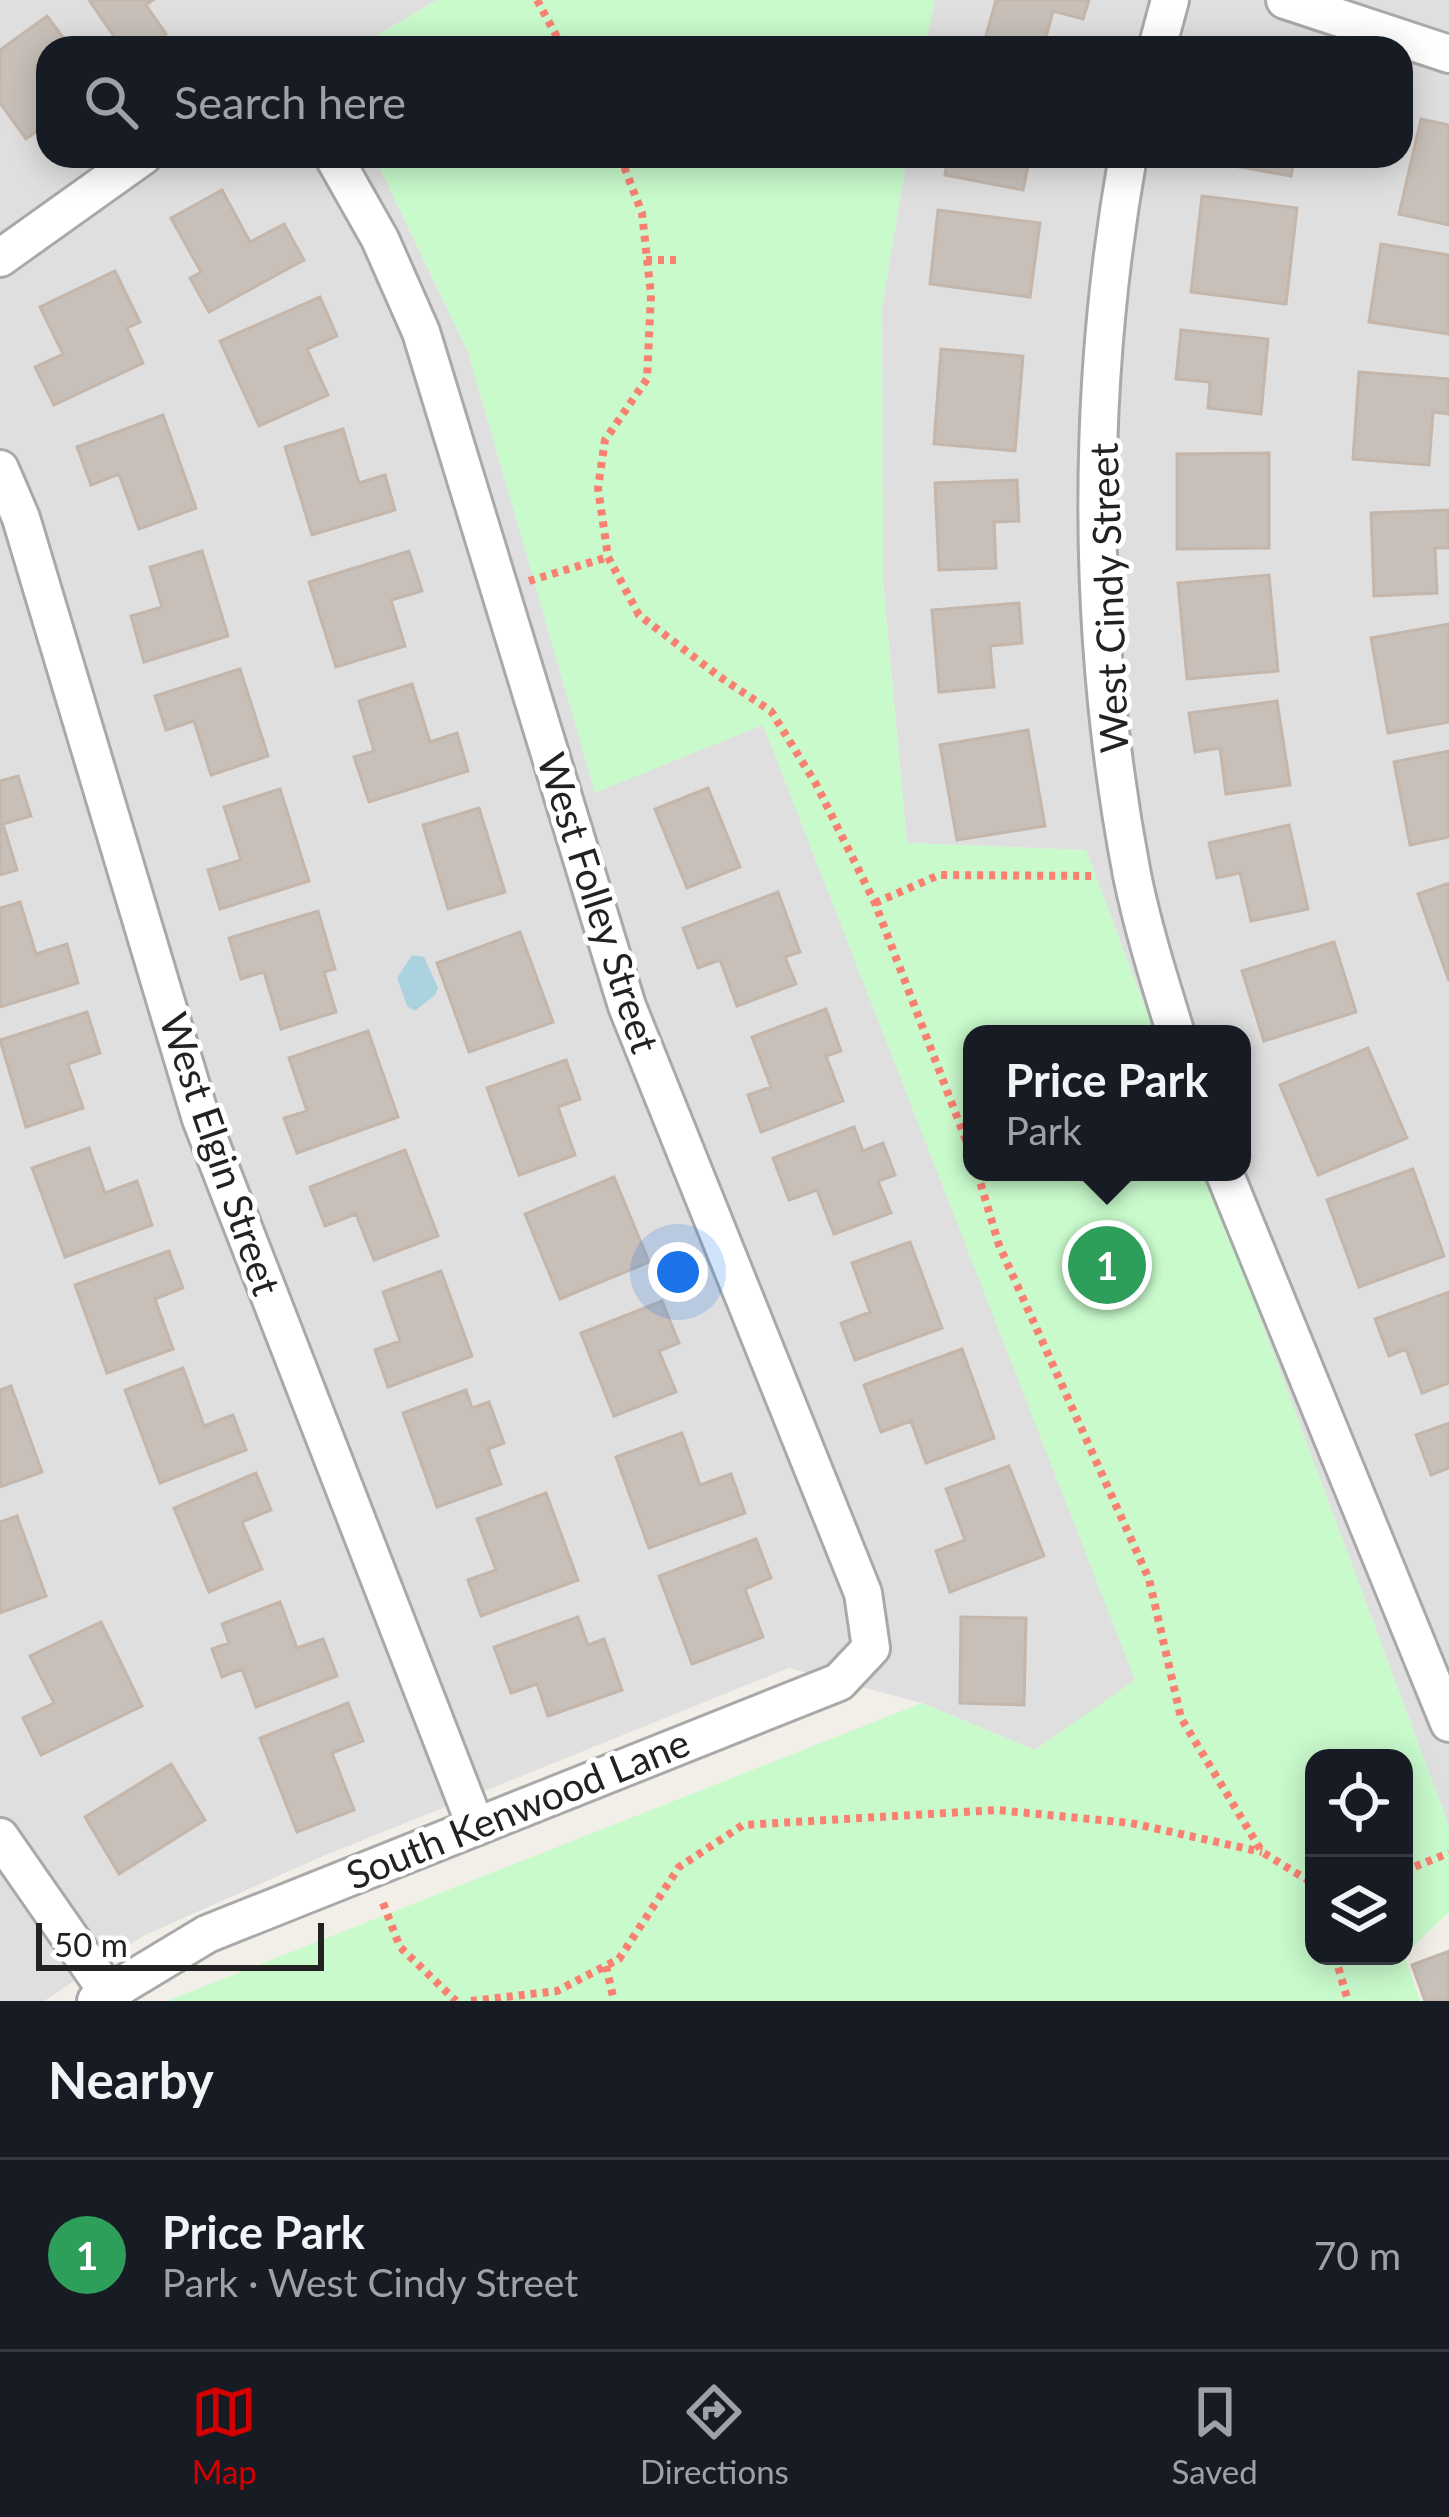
<!DOCTYPE html>
<meta charset="utf-8">
<style>
body{margin:0;font-family:Lato,sans-serif;background:#20242c;color:#f1f3f6}
.controls{position:absolute;right:36px;bottom:36px;display:grid;overflow:hidden;border-radius:24px;box-shadow:0 6px 30px #0003}
.controls button{width:108px;height:108px;display:grid;place-items:center;padding:0;border:0;border-bottom:3px solid #363941;background:#171b24;color:#f1f3f6;font:60px sans-serif}
.scale{position:absolute;left:36px;bottom:30px;width:288px;box-sizing:border-box;padding-left:12px;border:6px solid #222;border-top:0;font-size:33px;line-height:42px;white-space:nowrap;color:#222;-webkit-text-stroke:9px #fff;paint-order:stroke}
.you{position:absolute;left:678px;top:1272px;width:42px;height:42px;margin:-30px;border:9px solid #fff;border-radius:50%;background:#1a73e8;box-shadow:0 0 0 18px #1a73e833}
.badge{display:grid;place-items:center;width:78px;height:78px;border-radius:50%;background:#d40000;color:#fff;font-size:39px;font-weight:700}
.pin{position:absolute;translate:-50% -50%;border:6px solid #fff;box-shadow:0 3px 12px #0006}
.popup{position:absolute;left:963px;top:1025px;width:288px;height:156px;box-sizing:border-box;display:grid;place-content:center;border-radius:24px;background:#171b24;filter:drop-shadow(0 3px 9px #0005);font-size:39px;white-space:nowrap;color:#9ea1a6}
.popup b{font-size:45px;color:#f1f3f6}
.popup::after{content:'';position:absolute;left:50%;top:100%;margin-left:-24px;border:24px solid transparent;border-top-color:#171b24}
.list{margin:0;padding:0;list-style:none}
h2{display:flex;justify-content:space-between;align-items:center;height:156px;margin:0;padding:0 48px;font-size:51px}
h2 small{font-size:39px;font-weight:400;color:#9ea1a6}
.list li{display:grid;grid-template-columns:78px 1fr auto;gap:36px;align-items:center;box-sizing:border-box;height:192px;padding:0 48px;border-top:3px solid #363941}
.list b{display:block;font-size:45px;white-space:nowrap}
.list p{margin:0;font-size:39px;white-space:nowrap;color:#9ea1a6}
.list em{font-size:39px;font-style:normal;color:#9ea1a6}
.icon{flex:none;width:66px;height:66px;fill:none;stroke:currentColor;stroke-width:2;stroke-linecap:round;stroke-linejoin:round}
.map{position:relative;flex:none;width:1449px;height:2001px;overflow:hidden}
.search{position:absolute;background:#171b24;box-shadow:0 6px 30px #0003;left:36px;right:36px;top:36px;height:132px;display:flex;align-items:center;gap:30px;box-sizing:border-box;padding:0 42px;border-radius:36px;color:#9ea1a6;font-size:45px}
.sheet{height:348px;background:#171b24}
nav{display:flex;justify-content:space-around;align-items:center;box-sizing:border-box;height:168px;border-top:3px solid #363941;background:#171b24;font-size:33px;color:#9ea1a6}
nav a{display:grid;justify-items:center;gap:6px}
nav .on{color:#d40000}
.map>svg:first-child{display:block}
.residential{fill:#e0dfdf}
.park{fill:#c8facc;fill-rule:evenodd}
.water{fill:#aad3df}
.building{fill:#c7bfb8;stroke:#c4b6ab;stroke-width:3}
.lines{fill:none;stroke-linecap:round;stroke-linejoin:round}
.street-casing{stroke:#a9a9a9;stroke-width:42}
.path{stroke:#fa8072;stroke-width:8;stroke-dasharray:6 6;stroke-linecap:butt}
.street{stroke:#fff;stroke-width:36}
.labels{text-anchor:middle;stroke-width:10;stroke-linejoin:round;paint-order:stroke}
.street-label{font-size:39px;fill:#222;stroke:#fff}
</style>
<div class="map">
<svg width="1449" height="2001" viewBox="0 0 1449 2001">
<rect width="100%" height="100%" fill="#f2efe9"/>
<path class="residential" d="M 0,0 L 437,0 L 356,48 L 48,48 L 48,156 L 374,156 L 468,352 L 595,792 L 763,724 L 1136,1680 L 1035,1750 L 922,1703 L 789,1668 L 321,1857 L 145,1935 L 44,2001 L 0,2001 Z
M 935,0 L 1449,0 L 1449,1826 L 1206,1172 L 1242,1172 L 1242,1034 L 1155,1034 L 1086,850 L 907,843 L 883,581 L 882,307 L 907,156 L 1401,156 L 1401,48 L 925,48 Z"/>
<path class="park" d="M 437,0 L 935,0 L 925,48 L 356,48 Z
M 374,156 L 907,156 L 882,307 L 883,581 L 907,843 L 1086,850 L 1155,1034 L 972,1034 L 972,1172 L 1206,1172 L 1449,1826 L 1449,1912 L 1404,1955 L 1420,2001 L 167,2001 L 922,1703 L 1035,1750 L 1135,1680 L 763,725 L 595,793 L 468,352 ZM 1314,1758 L 1404,1758 L 1404,1956 L 1314,1956 Z"/>
<path class="water" d="M 412,955 L 424,957 L 438,988 L 435,995 L 415,1011 L 407,1006 L 397,978 Z"/>
<path class="building" d="M 89,0 L 153,0 L 146,5 L 166,34 L 147,48 L 122,48 Z
M 996,0 L 1089,0 L 1083,19 L 1053,11 L 1043,48 L 1018,48 L 985,39 Z
M 47,16 L 71,48 L 48,48 L 48,90 L 44,93 L 48,99 L 48,123 L 26,139 L 0,103 L 0,50 Z
M 1421,119 L 1449,125 L 1449,225 L 1399,214 Z
M 948,156 L 1030,156 L 1023,190 L 945,175 Z
M 1213,156 L 1295,156 L 1291,176 L 1212,162 Z
M 222,190 L 250,242 L 284,224 L 304,260 L 209,312 L 190,278 L 201,272 L 171,218 Z
M 1202,196 L 1297,208 L 1286,304 L 1191,292 Z
M 938,210 L 1040,223 L 1030,297 L 930,284 Z
M 1381,244 L 1449,255 L 1449,334 L 1369,322 Z
M 115,271 L 140,322 L 127,328 L 143,363 L 54,405 L 35,367 L 63,354 L 40,307 Z
M 320,297 L 337,336 L 307,349 L 328,395 L 259,426 L 220,341 Z
M 1181,330 L 1268,339 L 1261,414 L 1208,408 L 1210,382 L 1176,379 Z
M 941,349 L 1023,356 L 1015,451 L 934,444 Z
M 1359,372 L 1449,379 L 1449,414 L 1433,412 L 1429,465 L 1353,459 Z
M 163,415 L 196,508 L 139,529 L 119,474 L 91,485 L 77,447 Z
M 343,429 L 359,483 L 385,475 L 395,510 L 312,535 L 285,447 Z
M 1269,453 L 1269,548 L 1177,549 L 1177,454 Z
M 1017,480 L 1019,521 L 994,522 L 996,568 L 939,570 L 935,483 Z
M 1449,510 L 1449,548 L 1435,548 L 1437,593 L 1374,596 L 1371,513 Z
M 202,551 L 228,636 L 144,662 L 131,616 L 162,607 L 150,567 Z
M 409,551 L 422,591 L 391,600 L 405,646 L 336,667 L 309,582 Z
M 1269,575 L 1278,671 L 1187,679 L 1178,583 Z
M 1019,603 L 1022,643 L 990,646 L 994,687 L 939,692 L 932,610 Z
M 1449,624 L 1449,722 L 1388,733 L 1371,638 Z
M 240,669 L 268,756 L 211,775 L 194,721 L 166,730 L 155,696 Z
M 412,684 L 430,742 L 457,733 L 468,771 L 369,802 L 354,757 L 374,751 L 359,701 Z
M 1277,701 L 1290,785 L 1226,794 L 1220,748 L 1195,752 L 1189,713 Z
M 1028,730 L 1045,826 L 957,840 L 940,745 Z
M 1449,751 L 1449,837 L 1410,845 L 1394,762 Z
M 18,776 L 31,816 L 3,824 L 17,870 L 0,875 L 0,781 Z
M 708,788 L 740,867 L 687,888 L 655,809 Z
M 280,789 L 309,881 L 220,909 L 208,870 L 241,860 L 224,807 Z
M 479,808 L 505,892 L 448,909 L 423,825 Z
M 1289,825 L 1308,909 L 1251,921 L 1240,873 L 1217,878 L 1209,843 Z
M 1449,883 L 1449,981 L 1418,894 Z
M 778,892 L 800,952 L 785,957 L 796,984 L 737,1006 L 720,960 L 698,968 L 683,928 Z
M 20,902 L 36,954 L 67,944 L 78,983 L 0,1007 L 0,908 Z
M 318,911 L 335,969 L 324,972 L 336,1012 L 281,1029 L 264,972 L 241,979 L 229,938 Z
M 520,932 L 553,1022 L 469,1052 L 437,963 Z
M 1334,942 L 1356,1012 L 1264,1041 L 1242,971 Z
M 826,1009 L 841,1051 L 826,1056 L 843,1101 L 761,1132 L 748,1095 L 771,1087 L 752,1037 Z
M 87,1012 L 100,1053 L 68,1064 L 83,1108 L 26,1127 L 0,1040 Z
M 368,1031 L 398,1117 L 297,1153 L 284,1118 L 307,1111 L 289,1058 Z
M 1368,1048 L 1407,1138 L 1318,1175 L 1280,1085 Z
M 566,1060 L 580,1099 L 558,1107 L 575,1155 L 519,1175 L 487,1088 Z
M 854,1127 L 863,1151 L 883,1143 L 895,1175 L 878,1181 L 891,1213 L 834,1234 L 817,1190 L 789,1200 L 773,1158 Z
M 89,1148 L 105,1193 L 137,1181 L 152,1225 L 65,1257 L 32,1168 Z
M 405,1150 L 438,1236 L 374,1260 L 356,1214 L 325,1226 L 310,1187 Z
M 1413,1169 L 1444,1256 L 1359,1287 L 1327,1200 Z
M 614,1177 L 649,1262 L 560,1299 L 525,1214 Z
M 910,1242 L 942,1328 L 855,1360 L 841,1323 L 870,1312 L 852,1263 Z
M 169,1251 L 183,1288 L 155,1299 L 173,1349 L 107,1373 L 75,1285 Z
M 441,1271 L 472,1356 L 388,1387 L 375,1350 L 400,1341 L 383,1292 Z
M 1449,1292 L 1449,1383 L 1422,1393 L 1406,1349 L 1389,1356 L 1375,1319 Z
M 662,1301 L 679,1343 L 659,1351 L 676,1392 L 614,1416 L 581,1333 Z
M 962,1349 L 994,1438 L 926,1463 L 911,1421 L 881,1432 L 864,1385 Z
M 183,1368 L 204,1426 L 233,1415 L 246,1450 L 160,1483 L 125,1390 Z
M 11,1386 L 42,1472 L 0,1487 L 0,1390 Z
M 466,1390 L 472,1408 L 489,1402 L 504,1443 L 488,1449 L 501,1484 L 437,1507 L 403,1413 Z
M 1449,1423 L 1449,1468 L 1431,1475 L 1416,1435 Z
M 682,1433 L 700,1485 L 731,1474 L 745,1513 L 649,1548 L 616,1457 Z
M 1009,1466 L 1044,1556 L 950,1592 L 936,1551 L 965,1540 L 946,1489 Z
M 256,1473 L 271,1510 L 242,1522 L 262,1569 L 209,1592 L 174,1508 Z
M 546,1493 L 578,1580 L 481,1616 L 468,1580 L 496,1570 L 477,1519 Z
M 17,1516 L 46,1596 L 0,1613 L 0,1522 Z
M 756,1539 L 771,1578 L 745,1589 L 763,1637 L 692,1664 L 659,1576 Z
M 280,1602 L 297,1648 L 323,1639 L 337,1676 L 256,1707 L 242,1669 L 222,1677 L 212,1649 L 229,1643 L 222,1624 Z
M 578,1617 L 588,1645 L 604,1639 L 622,1690 L 548,1716 L 537,1684 L 511,1693 L 494,1647 Z
M 961,1617 L 1026,1618 L 1024,1705 L 960,1703 Z
M 101,1622 L 142,1706 L 41,1755 L 23,1718 L 54,1703 L 30,1656 Z
M 348,1703 L 363,1741 L 332,1753 L 354,1810 L 297,1832 L 260,1738 Z
M 171,1764 L 205,1820 L 119,1874 L 85,1817 Z
M 1449,1951 L 1449,2001 L 1425,2001 L 1412,1965 Z"/>
<g class="lines">
<defs>
<path id="street" d="M 1285,0 L 1449,54
M 1157,48 L 1170,0
M 1128,156 C 1086,391 1087,640 1132,875 C 1143,929 1160,982 1176,1034
M 0,258 L 143,156
M 0,469 L 21,518 L 201,1119 L 476,1827
M 1224,1172 L 1449,1723
M 0,1837 L 107,1991
M 96,2001 L 207,1934 L 839,1682 L 871,1648 L 863,1593 L 627,1006 L 421,332 L 380,239 L 333,156"/>
</defs>
<use href="#street" class="street-casing"/>
<path class="path" d="M 537,0 L 563,48
M 620,156 L 642,213 L 651,295 L 647,379 L 605,440 L 598,488 L 608,557 L 639,615 L 720,677 L 771,711 L 816,784 L 875,903 L 972,1156
M 646,260 L 680,260
M 529,581 L 608,557
M 875,903 L 939,875 L 1095,876
M 977,1172 L 999,1245 L 1149,1579 L 1181,1718 L 1262,1852 L 1314,1884
M 1404,1871 L 1449,1853
M 383,1903 L 400,1947 L 456,2001
M 1335,1956 L 1348,2001
M 606,1966 L 614,2001
M 471,2001 L 557,1991 L 619,1959 L 679,1867 L 743,1825 L 997,1810 L 1131,1823 L 1262,1852"/>
<use href="#street" class="street"/>
</g>
<g class="labels">
<g class="street-label">
<text transform="translate(1109 598) rotate(-92)" y="14">West Cindy Street</text>
<text transform="translate(598 903) rotate(72)" y="14">West Folley Street</text>
<text transform="translate(220 1154) rotate(71)" y="14">West Elgin Street</text>
<text transform="translate(518 1809) rotate(-22)" y="14">South Kenwood Lane</text>
</g>
</g>
</svg>
<div class="controls">
<button><svg class="icon" aria-label="locate" viewBox="0 0 24 24"><circle cx="12" cy="12" r="6"/><path d="M12 2v4M12 18v4M2 12h4M18 12h4"/></svg></button>
<button><svg class="icon" aria-label="layers" viewBox="0 0 24 24"><path d="M12 4l9 5-9 5-9-5zM3 14l9 5 9-5"/></svg></button>
</div>
<div class="scale">50 m</div>
<div class="you"></div>
<div class="pin badge" style="left:1107px;top:1265px;background:#2e9e5b">1</div>
<div class="popup"><b>Price Park</b>Park</div>
<div class="search"><svg class="icon" aria-label="search" viewBox="0 0 24 24"><circle cx="10" cy="10" r="6"/><path d="M15 15l6 6"/></svg>Search here</div>
</div>
<section class="sheet">
<h2>Nearby<small></small></h2>
<ul class="list">
<li><span class="badge" style="background:#2e9e5b">1</span><div><b>Price Park</b><p>Park · West Cindy Street</p></div><em>70 m</em></li>
</ul>
</section>
<nav>
<a class="on"><svg class="icon" aria-label="map" viewBox="0 0 24 24"><path d="M3 6l6-2 6 2 6-2v14l-6 2-6-2-6 2zM9 4v14M15 6v14"/></svg>Map</a>
<a><svg class="icon" aria-label="directions" viewBox="0 0 24 24"><path d="M12 3l9 9-9 9-9-9zM9 14v-3h6M13 9l2 2-2 2"/></svg>Directions</a>
<a><svg class="icon" aria-label="saved" viewBox="0 0 24 24"><path d="M7 4h10v16l-5-4-5 4z"/></svg>Saved</a>
</nav>
